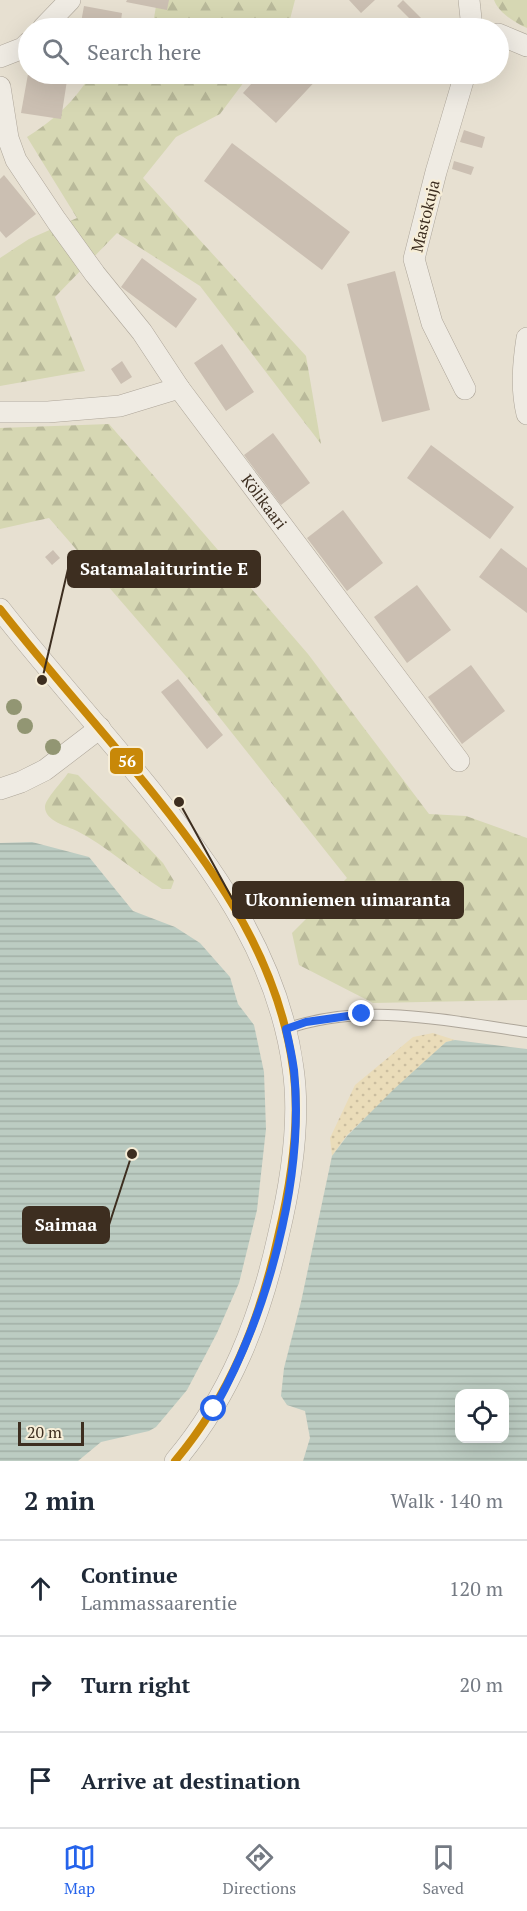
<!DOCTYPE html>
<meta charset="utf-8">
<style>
body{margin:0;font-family:"PT Serif",serif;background:#f2f2f3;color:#1f2937}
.controls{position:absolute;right:18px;bottom:18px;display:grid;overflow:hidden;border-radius:12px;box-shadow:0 6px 24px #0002}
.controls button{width:54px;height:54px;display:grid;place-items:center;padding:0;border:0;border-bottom:2px solid #e0e1e3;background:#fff;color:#1f2937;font:30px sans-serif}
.scale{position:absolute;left:18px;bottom:15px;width:66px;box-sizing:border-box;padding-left:6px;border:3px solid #3d2e20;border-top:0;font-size:16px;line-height:21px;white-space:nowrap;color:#3d2e20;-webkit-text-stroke:4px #f7eed8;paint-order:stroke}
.stop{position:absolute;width:18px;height:18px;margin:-14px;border:4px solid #2563eb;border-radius:50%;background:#fff}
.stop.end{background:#2563eb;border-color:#fff;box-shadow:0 2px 6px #0008}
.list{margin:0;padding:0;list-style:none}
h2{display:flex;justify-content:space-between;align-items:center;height:78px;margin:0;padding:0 24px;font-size:26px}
h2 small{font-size:20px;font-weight:400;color:#747a83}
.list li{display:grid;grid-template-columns:39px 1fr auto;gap:18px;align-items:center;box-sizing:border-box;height:96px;padding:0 24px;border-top:2px solid #e0e1e3}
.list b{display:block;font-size:22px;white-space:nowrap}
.list p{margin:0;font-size:20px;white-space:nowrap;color:#747a83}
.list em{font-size:20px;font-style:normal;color:#747a83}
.icon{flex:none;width:33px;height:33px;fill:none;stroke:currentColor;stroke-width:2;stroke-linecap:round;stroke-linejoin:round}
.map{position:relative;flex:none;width:527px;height:1461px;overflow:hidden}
.search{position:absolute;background:#fff;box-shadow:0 6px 24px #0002;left:18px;right:18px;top:18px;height:66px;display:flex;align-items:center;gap:15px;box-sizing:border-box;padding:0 21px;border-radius:33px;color:#747a83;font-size:22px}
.sheet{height:366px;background:#fff}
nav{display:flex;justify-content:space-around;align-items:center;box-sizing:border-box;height:84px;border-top:2px solid #e0e1e3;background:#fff;font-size:16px;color:#747a83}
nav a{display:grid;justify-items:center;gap:3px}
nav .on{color:#2563eb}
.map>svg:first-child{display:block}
.forest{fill:url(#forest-firs)}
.sand{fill:url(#sand-dots)}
.water{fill:url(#water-rules);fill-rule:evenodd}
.building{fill:#cbbfb2}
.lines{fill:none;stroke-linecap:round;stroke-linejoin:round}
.service-casing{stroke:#ada599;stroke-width:12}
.minor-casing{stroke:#ada599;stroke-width:22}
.service{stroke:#efebe3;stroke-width:10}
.minor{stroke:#efebe3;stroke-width:21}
.bus-1-casing{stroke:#f7eed8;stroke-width:12}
.bus-1{stroke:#c88808;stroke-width:8}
.tree{fill:#929673}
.route{stroke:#2563eb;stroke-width:8}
.labels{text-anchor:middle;stroke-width:4.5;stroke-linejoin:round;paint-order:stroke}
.street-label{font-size:16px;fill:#3d2e20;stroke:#f7eed8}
.leader{fill:none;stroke:#3d2e20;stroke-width:2}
.callout-dot{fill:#3d2e20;stroke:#f7eed8;stroke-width:2}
.callout{fill:#3d2e20;stroke:#3d2e20;stroke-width:2}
.callout-label{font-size:18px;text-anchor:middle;font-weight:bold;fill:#fff}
.line-badge{stroke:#f7eed8;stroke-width:2}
.badge-label{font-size:16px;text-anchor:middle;font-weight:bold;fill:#fff}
</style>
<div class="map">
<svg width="527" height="1461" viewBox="0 0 527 1461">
<defs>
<pattern id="forest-firs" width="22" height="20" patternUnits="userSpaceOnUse" patternTransform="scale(1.5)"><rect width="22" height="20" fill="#d6d7b3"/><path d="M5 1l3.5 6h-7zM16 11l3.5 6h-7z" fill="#b9b99a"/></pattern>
<pattern id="sand-dots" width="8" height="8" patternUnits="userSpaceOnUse" patternTransform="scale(1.5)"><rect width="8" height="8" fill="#eadcb9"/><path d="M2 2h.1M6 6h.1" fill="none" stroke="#cabd9f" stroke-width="1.8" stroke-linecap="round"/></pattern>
<pattern id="water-rules" width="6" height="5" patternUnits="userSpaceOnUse" patternTransform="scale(1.5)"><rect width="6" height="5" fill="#bcccc2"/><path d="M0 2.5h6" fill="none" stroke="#a2b0a6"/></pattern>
</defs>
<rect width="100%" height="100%" fill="#e7e0d1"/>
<path class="forest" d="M 157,0 L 295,0 L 289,23 L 285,28 L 141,28 L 153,24 Z
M 494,0 L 527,0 L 527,28 C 515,23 498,12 494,0 Z
M 91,74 L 250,74 L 220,114 L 176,137 L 143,178 L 306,356 L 321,444 L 200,286 L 117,233 L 55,297 L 85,371 L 0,386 L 0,258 L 29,239 L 77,218 L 27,137 C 53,121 76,100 91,74 Z
M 109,424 L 308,654 L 429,814 L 466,816 L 527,838 L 527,1000 L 373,1003 L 299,965 L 292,933 L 347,878 L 197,689 L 49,518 L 0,529 L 0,428 Z
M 68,773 L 78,775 L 163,863 L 174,881 L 171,889 L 162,889 C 134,871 106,846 77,831 C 67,826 45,821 45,807 C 45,799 63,781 68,773 Z"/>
<path class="sand" d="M 433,1033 L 455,1040 L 446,1042 L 347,1135 L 332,1156 L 330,1138 L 355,1085 L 413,1037 Z"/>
<path class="water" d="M 32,842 L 89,857 L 133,911 L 175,927 L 200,943 L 230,977 L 238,1004 L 254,1025 L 264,1072 L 266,1129 L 257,1210 L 239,1283 L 217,1333 L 187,1390 L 172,1408 L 156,1427 L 149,1431 L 101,1442 L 78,1461 L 0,1461 L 0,843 Z
M 455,1040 L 527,1049 L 527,1461 L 303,1461 L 310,1438 L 305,1411 L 287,1405 L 281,1396 L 284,1368 L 301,1302 L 332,1156 L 347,1136 L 394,1089 L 446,1042 ZM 460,1394 L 504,1394 L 504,1438 L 460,1438 Z"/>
<path class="building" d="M 127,0 L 169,0 L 167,10 L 126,2 Z
M 349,0 L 375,0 L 361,13 Z
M 403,0 L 422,19 L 416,25 L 397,6 Z
M 84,6 L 122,13 L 120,28 L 80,28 Z
M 312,18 L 323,28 L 302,28 Z
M 28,74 L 68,74 L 61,119 L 21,113 Z
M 260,74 L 322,74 L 276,123 L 243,93 Z
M 464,130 L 485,137 L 482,148 L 460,142 Z
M 232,143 L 350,232 L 322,270 L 204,181 Z
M 454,161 L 474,167 L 471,175 L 452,169 Z
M 4,175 L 36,214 L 6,238 L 0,231 L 0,179 Z
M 142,258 L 197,299 L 176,328 L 121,287 Z
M 395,271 L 430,410 L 382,422 L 347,284 Z
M 222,344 L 254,392 L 226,411 L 194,363 Z
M 122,361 L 132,377 L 121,384 L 111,369 Z
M 273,433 L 310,483 L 281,505 L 244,455 Z
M 431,445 L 514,507 L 490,539 L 407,478 Z
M 343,510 L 383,563 L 347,591 L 307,538 Z
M 501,548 L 527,568 L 527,613 L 479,577 Z
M 53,550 L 60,558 L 52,565 L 45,557 Z
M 417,585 L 451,630 L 407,663 L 374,617 Z
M 471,665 L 505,711 L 462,744 L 428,697 Z
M 178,679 L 223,735 L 207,749 L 161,692 Z"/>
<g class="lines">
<defs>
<path id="service" d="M 286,1029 C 364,1001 448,1021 527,1032"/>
<g id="minor">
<path d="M 469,0 L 472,28"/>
<path d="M 43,28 L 70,0"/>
<path d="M 498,34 L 527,46"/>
<path d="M 0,57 L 23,48 L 28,43"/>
<path d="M 465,74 L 436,172 L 414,259 L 432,323 L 465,389"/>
<path d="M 0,87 L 8,138 L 16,160 L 56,220 L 95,274 L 142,332 L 179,388"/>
<path d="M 527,338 C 523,364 521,389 527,414"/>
<path id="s1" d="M 0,412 L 48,412 L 120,406 L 179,388 L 459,761"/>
<path d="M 0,609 C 50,673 105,733 156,797 C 220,877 279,963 293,1068 C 301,1123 291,1183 278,1237 C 260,1319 230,1396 175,1461"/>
<path d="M 0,789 L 21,782 L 45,770 L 100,728"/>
</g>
</defs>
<use href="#service" class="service-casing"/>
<use href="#minor" class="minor-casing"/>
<use href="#service" class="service"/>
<use href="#minor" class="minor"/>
<defs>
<path id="bus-1" d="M 0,609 C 50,673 105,733 156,797 C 220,877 279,963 293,1068 C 301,1123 291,1183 278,1237 C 260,1319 230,1396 175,1461"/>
</defs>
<use href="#bus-1" class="bus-1-casing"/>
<use href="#bus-1" class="bus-1"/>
</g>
<g class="tree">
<circle cx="14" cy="707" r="8"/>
<circle cx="25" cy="726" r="8"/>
<circle cx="53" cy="747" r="8"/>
</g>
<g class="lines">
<path class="route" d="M 214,1409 C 267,1315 305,1179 294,1070 C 292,1056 289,1042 286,1029 L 306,1022 L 362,1014"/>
</g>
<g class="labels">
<g class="street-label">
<text transform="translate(425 216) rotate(-76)" y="6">Mastokuja</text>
<text dy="6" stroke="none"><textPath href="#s1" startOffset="324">Kölikaari</textPath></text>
</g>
</g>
<path class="leader" d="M42 680L68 569M179 802L233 900M132 1154L109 1225"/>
<g class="callout-dot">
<circle cx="42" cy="680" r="6"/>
<circle cx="179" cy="802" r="6"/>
<circle cx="132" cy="1154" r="6"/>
</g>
<g class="callout">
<rect x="68" y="551" width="192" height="36" rx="6"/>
<rect x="233" y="882" width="230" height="36" rx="6"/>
<rect x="23" y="1207" width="86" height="36" rx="6"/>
</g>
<g class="callout-label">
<text x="164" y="575">Satamalaiturintie E</text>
<text x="348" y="906">Ukonniemen uimaranta</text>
<text x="66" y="1231">Saimaa</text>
</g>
<rect class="line-badge" x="109" y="747" width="35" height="28" rx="6" fill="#c88808"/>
<g class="badge-label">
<text x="127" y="767">56</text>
</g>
</svg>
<div class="controls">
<button><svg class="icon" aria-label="locate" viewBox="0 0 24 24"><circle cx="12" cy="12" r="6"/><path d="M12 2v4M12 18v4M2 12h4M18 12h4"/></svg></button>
</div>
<div class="scale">20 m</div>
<div class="stop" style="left:214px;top:1409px"></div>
<div class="stop end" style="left:362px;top:1014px"></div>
<div class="search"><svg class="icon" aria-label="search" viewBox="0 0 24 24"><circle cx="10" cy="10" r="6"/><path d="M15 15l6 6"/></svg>Search here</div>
</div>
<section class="sheet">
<h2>2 min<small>Walk · 140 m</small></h2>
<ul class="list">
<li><svg class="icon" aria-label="ahead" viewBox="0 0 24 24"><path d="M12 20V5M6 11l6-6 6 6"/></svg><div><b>Continue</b><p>Lammassaarentie</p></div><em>120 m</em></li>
<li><svg class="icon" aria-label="right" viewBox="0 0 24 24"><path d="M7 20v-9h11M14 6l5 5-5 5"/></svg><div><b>Turn right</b></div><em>20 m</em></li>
<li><svg class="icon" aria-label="arrive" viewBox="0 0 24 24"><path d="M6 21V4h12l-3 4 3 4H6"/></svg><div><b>Arrive at destination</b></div></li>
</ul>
</section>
<nav>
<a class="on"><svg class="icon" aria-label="map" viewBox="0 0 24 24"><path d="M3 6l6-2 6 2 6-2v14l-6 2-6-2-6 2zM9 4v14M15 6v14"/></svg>Map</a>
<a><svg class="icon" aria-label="directions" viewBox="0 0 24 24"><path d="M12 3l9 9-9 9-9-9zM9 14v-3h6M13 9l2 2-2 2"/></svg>Directions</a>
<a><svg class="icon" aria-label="saved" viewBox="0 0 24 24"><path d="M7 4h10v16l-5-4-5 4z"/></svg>Saved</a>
</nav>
